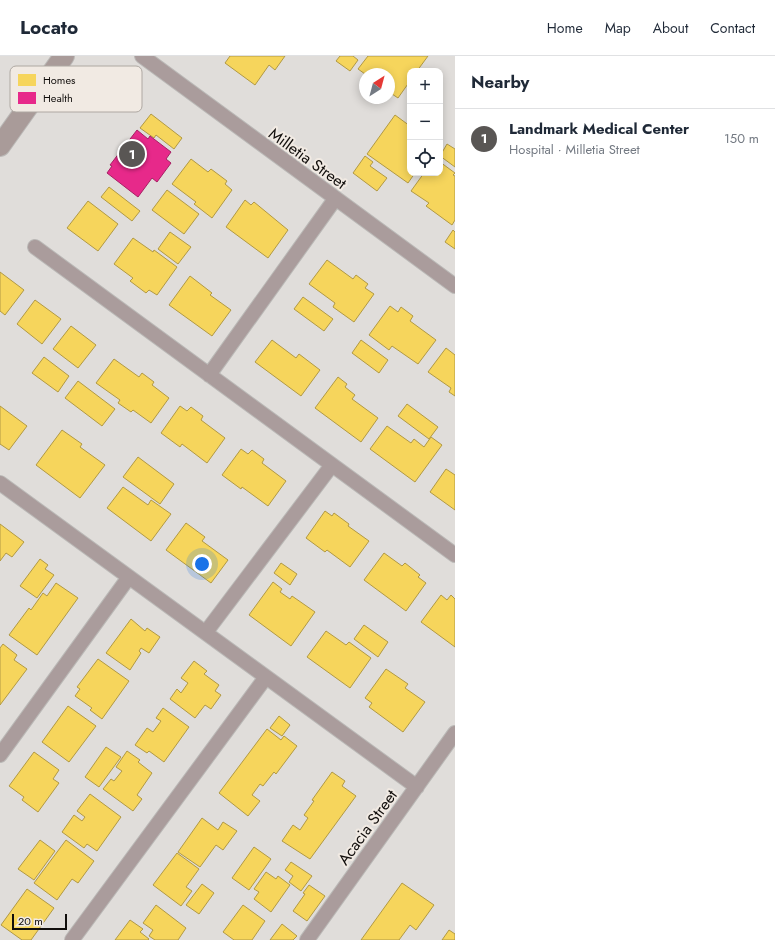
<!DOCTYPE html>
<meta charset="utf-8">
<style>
body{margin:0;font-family:Jost,sans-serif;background:#f6f6f7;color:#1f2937}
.controls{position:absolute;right:12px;top:12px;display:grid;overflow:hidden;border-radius:8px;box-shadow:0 2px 10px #0003}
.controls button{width:36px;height:36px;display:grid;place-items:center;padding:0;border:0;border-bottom:1px solid #e0e1e3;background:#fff;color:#1f2937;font:20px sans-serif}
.compass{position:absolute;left:359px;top:12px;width:36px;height:36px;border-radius:50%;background:#fff;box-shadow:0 2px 10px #0003;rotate:36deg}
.scale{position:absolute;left:12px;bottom:10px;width:55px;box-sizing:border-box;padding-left:4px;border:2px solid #110e0c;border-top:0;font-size:11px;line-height:14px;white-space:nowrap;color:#110e0c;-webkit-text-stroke:3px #f1eae3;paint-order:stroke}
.you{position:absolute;left:202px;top:508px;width:14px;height:14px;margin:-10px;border:3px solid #fff;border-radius:50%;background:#1a73e8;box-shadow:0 0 0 6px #1a73e833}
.badge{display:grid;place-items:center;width:26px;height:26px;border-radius:50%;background:#595654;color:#fff;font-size:13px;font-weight:700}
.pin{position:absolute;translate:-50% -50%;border:2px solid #fff;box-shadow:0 1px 4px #0006}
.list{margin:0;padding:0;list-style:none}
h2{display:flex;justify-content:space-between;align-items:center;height:52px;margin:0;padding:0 16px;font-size:17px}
h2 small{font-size:13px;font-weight:400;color:#747a83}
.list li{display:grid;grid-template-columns:26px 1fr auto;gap:12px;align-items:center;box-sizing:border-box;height:60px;padding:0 16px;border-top:1px solid #e0e1e3}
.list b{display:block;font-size:15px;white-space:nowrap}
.list p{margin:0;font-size:13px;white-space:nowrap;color:#747a83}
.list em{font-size:13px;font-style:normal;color:#747a83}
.icon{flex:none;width:22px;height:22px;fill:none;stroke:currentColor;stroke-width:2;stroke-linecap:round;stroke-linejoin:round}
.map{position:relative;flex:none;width:455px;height:884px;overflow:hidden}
header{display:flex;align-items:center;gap:24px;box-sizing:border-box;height:56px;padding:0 20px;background:#fff;border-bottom:1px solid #e0e1e3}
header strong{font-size:19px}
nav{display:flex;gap:22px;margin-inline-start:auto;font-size:14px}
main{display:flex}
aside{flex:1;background:#fff}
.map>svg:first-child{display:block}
.homes{fill:#f6d55c;stroke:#b19944}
.health{fill:#e7298a;stroke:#a72164}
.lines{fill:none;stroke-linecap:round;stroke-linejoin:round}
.street-casing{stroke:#bab8b6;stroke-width:16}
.secondary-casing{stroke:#bab8b6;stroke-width:22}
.street{stroke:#aa9c9c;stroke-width:14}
.secondary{stroke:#a99b99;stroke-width:20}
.labels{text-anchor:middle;stroke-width:4;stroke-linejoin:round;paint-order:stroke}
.street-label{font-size:16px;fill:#110e0c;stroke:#f1eae3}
.key{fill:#f1eae3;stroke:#aea8a2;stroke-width:1}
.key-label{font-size:11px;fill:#110e0c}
</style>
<header>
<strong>Locato</strong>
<nav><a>Home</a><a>Map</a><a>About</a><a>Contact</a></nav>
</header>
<main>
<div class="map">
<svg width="455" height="884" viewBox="0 0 455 884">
<rect width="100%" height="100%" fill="#e0ddda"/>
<path class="homes" d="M 230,0 L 285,0 L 275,14 L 269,9 L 255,29 L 225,7 Z
M 340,0 L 353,0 L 358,4 L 350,15 L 336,5 Z
M 368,0 L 428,0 L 417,15 L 410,15 L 410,25 L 398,42 L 389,36 L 389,18 L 365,18 L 358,13 Z
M 151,58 L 182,82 L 174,93 L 156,79 L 154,82 L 140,72 Z
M 395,59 L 410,70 L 410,117 L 415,117 L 408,127 L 367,98 Z
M 447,88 L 455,93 L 455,111 L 440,100 Z
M 365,100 L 373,106 L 370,110 L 387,122 L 377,135 L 353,117 Z
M 191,103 L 208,116 L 211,113 L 227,125 L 225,128 L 232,134 L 212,162 L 194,148 L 196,146 L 172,128 Z
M 440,106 L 455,117 L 453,119 L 455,120 L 455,164 L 452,169 L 426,150 L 429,147 L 411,135 L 424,117 L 440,117 Z
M 109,131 L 140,155 L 132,165 L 101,141 Z
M 167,134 L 199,158 L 184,178 L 152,154 Z
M 245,144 L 251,149 L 254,146 L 288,174 L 268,202 L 226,171 Z
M 88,145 L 118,168 L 98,195 L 67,172 Z
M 453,174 L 455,176 L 455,193 L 445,186 Z
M 170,176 L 191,191 L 178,208 L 158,193 Z
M 133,182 L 153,196 L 154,194 L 177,211 L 157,239 L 149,234 L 146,237 L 130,225 L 133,222 L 114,208 Z
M 327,204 L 353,223 L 356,219 L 368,228 L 365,232 L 374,238 L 354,266 L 333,251 L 335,247 L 309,228 Z
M 0,216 L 24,234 L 5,259 L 0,255 Z
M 190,220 L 212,237 L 210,239 L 231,254 L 212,280 L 169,249 Z
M 303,241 L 333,263 L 324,275 L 294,253 Z
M 35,244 L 61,263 L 42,288 L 17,268 Z
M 390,250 L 398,256 L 401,251 L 413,260 L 410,265 L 436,284 L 418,308 L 392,290 L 389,294 L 369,279 Z
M 71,270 L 96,289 L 78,312 L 53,293 Z
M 272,284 L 296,302 L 299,298 L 320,314 L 301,340 L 255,306 Z
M 361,284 L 388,304 L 379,317 L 352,297 Z
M 446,292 L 455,299 L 455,340 L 449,336 L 451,332 L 428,316 Z
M 44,301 L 69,320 L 58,336 L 32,317 Z
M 114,303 L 139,321 L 142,317 L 154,326 L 152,329 L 169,342 L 151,367 L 133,354 L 131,356 L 118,347 L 120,344 L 96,327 Z
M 338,321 L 347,328 L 345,331 L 355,339 L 352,343 L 378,362 L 361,386 L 315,352 Z
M 78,325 L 115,353 L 102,370 L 65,342 Z
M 407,348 L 438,371 L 429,383 L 398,360 Z
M 0,350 L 27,370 L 9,394 L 0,388 Z
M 180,350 L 187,355 L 191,351 L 203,360 L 201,364 L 225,382 L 207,407 L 182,388 L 180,391 L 161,377 Z
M 387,370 L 411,387 L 414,383 L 424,391 L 431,381 L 442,389 L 415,426 L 370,393 Z
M 62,374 L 82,388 L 80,391 L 105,409 L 80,442 L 36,409 Z
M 241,393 L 248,398 L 252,394 L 264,403 L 262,407 L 286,425 L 268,450 L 242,431 L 241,433 L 222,419 Z
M 138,401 L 174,428 L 160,448 L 123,421 Z
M 446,413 L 455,419 L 455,454 L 430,436 Z
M 123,431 L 148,449 L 151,444 L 171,458 L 151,485 L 107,452 Z
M 325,455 L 332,460 L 334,457 L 349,468 L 348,470 L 369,485 L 350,511 L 327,494 L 325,496 L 306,482 Z
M 186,467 L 205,481 L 202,485 L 228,504 L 211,527 L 166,494 Z
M 0,468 L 24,486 L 12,501 L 6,497 L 0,505 Z
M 384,497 L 402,510 L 405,507 L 420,519 L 418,521 L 426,527 L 406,555 L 364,524 Z
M 40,503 L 48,509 L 45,513 L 54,519 L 37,542 L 20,530 Z
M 281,507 L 297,518 L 290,529 L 274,517 Z
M 273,526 L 282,533 L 280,536 L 290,543 L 292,540 L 315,556 L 291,590 L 249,559 Z
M 56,527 L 78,542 L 37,599 L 9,579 L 29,552 L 31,554 L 43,537 L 47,540 Z
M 441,539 L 447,544 L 451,539 L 455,543 L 455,591 L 421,566 Z
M 131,563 L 145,575 L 147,572 L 160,581 L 149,597 L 141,592 L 139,595 L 141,597 L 130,614 L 106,597 Z
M 364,569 L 388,586 L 378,601 L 354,583 Z
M 326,575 L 346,589 L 349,586 L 371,602 L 350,632 L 307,601 Z
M 3,588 L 17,599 L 14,604 L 27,613 L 0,649 L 0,592 Z
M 98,603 L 129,625 L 102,663 L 90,654 L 92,652 L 75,640 L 80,633 L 77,631 Z
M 194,605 L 207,615 L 204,618 L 219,629 L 215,635 L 221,639 L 211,653 L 205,649 L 195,662 L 170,643 L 177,633 L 181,637 L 188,627 L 181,622 Z
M 386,613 L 408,628 L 405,632 L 425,646 L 403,676 L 369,651 L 372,647 L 365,642 Z
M 68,650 L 96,670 L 69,706 L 42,686 Z
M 163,652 L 189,671 L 164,706 L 149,695 L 147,697 L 135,689 L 147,672 L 153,676 L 161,665 L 156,662 Z
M 279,660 L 290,669 L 282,680 L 270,672 Z
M 267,673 L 281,684 L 284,680 L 297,690 L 276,718 L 274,716 L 263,730 L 260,728 L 252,739 L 260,745 L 248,760 L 219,737 Z
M 106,691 L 121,701 L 99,731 L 85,721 Z
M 127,695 L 140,704 L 138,706 L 152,717 L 137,739 L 142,743 L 133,755 L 103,733 L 111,723 L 114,725 L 122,715 L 116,711 Z
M 34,696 L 59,714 L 53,723 L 59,727 L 38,756 L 22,744 L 24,741 L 9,730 Z
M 332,716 L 345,725 L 342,730 L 356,740 L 310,803 L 282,785 L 293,769 L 300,774 L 308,762 L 304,759 L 314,745 L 312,744 Z
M 90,738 L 121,761 L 97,795 L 87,788 L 84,792 L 62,776 L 74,759 L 82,765 L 85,761 L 77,755 Z
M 202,762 L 218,774 L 223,766 L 237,775 L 223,794 L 216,789 L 200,811 L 178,796 Z
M 40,784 L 55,795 L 34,824 L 18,813 Z
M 66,784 L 94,805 L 78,827 L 72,823 L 57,844 L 34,827 Z
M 254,791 L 271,803 L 249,834 L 232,822 Z
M 177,797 L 199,813 L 186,831 L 192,835 L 181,850 L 153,829 Z
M 291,806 L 312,820 L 301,835 L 289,826 L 293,820 L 285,814 Z
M 266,816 L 276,823 L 278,820 L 290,829 L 271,856 L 254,843 L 259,836 L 254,833 Z
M 402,827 L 434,849 L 416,874 L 410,869 L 399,884 L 361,884 Z
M 202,828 L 214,837 L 199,858 L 186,849 Z
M 309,829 L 325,840 L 307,865 L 293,855 L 305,838 L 303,837 Z
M 27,833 L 54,852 L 31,884 L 22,884 L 1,869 Z
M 156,849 L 186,872 L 178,884 L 155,884 L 149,880 L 153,874 L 143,867 Z
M 243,849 L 265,865 L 252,884 L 234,884 L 223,876 Z
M 130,864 L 143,873 L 140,876 L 149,883 L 148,884 L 115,884 Z
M 282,868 L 297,880 L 293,884 L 270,884 Z
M 449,874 L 455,878 L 455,884 L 442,884 Z"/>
<path class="health" d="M 137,74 L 148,83 L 150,80 L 171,96 L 166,103 L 171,107 L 157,126 L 152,122 L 138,141 L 107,117 L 112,110 L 110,109 Z"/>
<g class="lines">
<defs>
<path id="street" d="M 142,0 L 455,230
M 35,191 L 455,499
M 209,319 L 335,143
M 0,427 L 417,731
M 206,576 L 332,409
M 0,699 L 129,521
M 72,884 L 266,621
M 307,884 L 455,677"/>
<path id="secondary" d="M 0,90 L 64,0"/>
</defs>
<use href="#street" class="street-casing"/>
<use href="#secondary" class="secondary-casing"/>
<use href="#street" class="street"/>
<use href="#secondary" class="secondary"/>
</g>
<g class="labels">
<g class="street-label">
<text transform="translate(308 102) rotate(36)" y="6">Milletia Street</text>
<text transform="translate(367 771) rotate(-54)" y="6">Acacia Street</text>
</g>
</g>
<rect x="10" y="10" width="132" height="46" rx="6" class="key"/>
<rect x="18" y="18" width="18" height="12" fill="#f6d55c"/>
<rect x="18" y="36" width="18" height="12" fill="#e7298a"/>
<g class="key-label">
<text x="43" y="28">Homes</text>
<text x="43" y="46">Health</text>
</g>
</svg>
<div class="controls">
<button>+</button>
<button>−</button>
<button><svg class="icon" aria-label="locate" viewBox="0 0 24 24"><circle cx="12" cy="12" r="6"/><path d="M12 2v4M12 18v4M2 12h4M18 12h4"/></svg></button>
</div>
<svg class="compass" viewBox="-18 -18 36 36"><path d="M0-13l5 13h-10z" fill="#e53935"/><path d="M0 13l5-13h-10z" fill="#747a83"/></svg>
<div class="scale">20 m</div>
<div class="you"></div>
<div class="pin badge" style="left:132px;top:98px">1</div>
</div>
<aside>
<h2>Nearby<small></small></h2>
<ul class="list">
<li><span class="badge">1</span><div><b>Landmark Medical Center</b><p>Hospital · Milletia Street</p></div><em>150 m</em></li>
</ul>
</aside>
</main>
